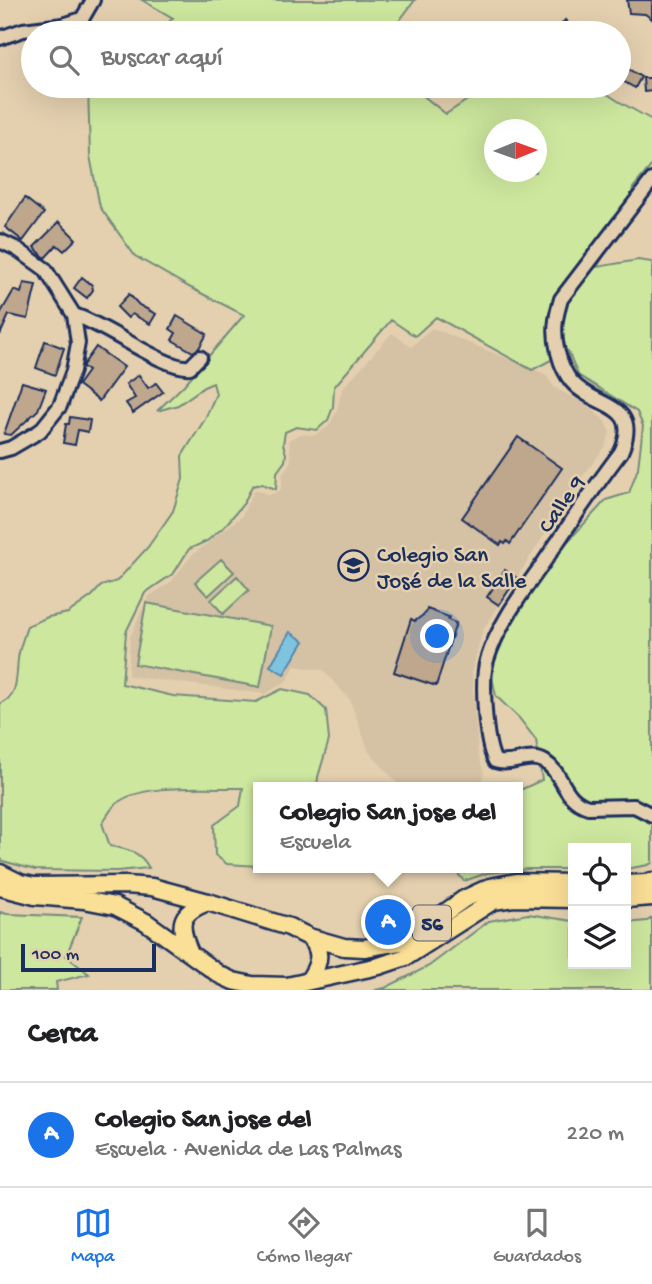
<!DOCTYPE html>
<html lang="es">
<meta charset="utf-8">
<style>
body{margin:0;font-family:"Gochi Hand",sans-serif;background:#f6f6f6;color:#202124}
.controls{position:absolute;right:21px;bottom:21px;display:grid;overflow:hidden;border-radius:0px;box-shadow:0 7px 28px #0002}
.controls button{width:63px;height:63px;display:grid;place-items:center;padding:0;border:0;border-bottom:2px solid #e0e0e0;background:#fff;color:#202124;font:35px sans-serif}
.compass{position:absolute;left:484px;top:119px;width:63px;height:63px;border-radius:50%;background:#fff;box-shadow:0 7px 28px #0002;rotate:89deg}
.scale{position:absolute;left:21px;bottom:18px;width:135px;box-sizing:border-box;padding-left:7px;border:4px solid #1b2f5e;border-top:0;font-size:19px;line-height:24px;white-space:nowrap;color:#1b2f5e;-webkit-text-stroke:5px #e4d0af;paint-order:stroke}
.you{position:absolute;left:438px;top:637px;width:24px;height:24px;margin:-18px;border:5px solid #fff;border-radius:50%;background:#1a73e8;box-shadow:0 0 0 10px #1a73e833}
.badge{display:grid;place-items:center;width:46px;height:46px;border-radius:50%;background:#1a73e8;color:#fff;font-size:23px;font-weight:700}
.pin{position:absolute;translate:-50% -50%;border:4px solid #fff;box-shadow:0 2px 7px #0006}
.popup{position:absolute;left:253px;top:782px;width:270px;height:91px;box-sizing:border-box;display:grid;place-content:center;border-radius:0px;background:#fff;filter:drop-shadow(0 2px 5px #0005);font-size:23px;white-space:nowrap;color:#757577}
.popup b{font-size:26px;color:#202124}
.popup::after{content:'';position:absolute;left:50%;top:100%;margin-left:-14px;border:14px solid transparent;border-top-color:#fff}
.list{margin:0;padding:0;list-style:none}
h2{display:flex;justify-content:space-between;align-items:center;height:91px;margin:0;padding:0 28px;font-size:30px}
h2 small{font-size:23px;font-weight:400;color:#757577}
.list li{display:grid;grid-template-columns:46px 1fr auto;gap:21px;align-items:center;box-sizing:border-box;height:105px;padding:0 28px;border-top:2px solid #e0e0e0}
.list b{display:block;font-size:26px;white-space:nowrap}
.list p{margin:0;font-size:23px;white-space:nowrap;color:#757577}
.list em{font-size:23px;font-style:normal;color:#757577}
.icon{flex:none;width:38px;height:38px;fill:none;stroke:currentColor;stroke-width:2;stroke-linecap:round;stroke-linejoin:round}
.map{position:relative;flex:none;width:652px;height:990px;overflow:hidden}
.search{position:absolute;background:#fff;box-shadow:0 7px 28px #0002;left:21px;right:21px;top:21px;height:77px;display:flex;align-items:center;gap:18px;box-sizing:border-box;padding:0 24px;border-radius:38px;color:#757577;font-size:26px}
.sheet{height:196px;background:#fff}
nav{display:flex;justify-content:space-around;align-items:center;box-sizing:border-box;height:98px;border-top:2px solid #e0e0e0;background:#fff;font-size:19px;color:#757577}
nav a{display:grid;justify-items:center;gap:4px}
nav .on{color:#1a73e8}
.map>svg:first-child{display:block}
.built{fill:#d5c1a4}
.green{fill:#cde79e;stroke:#748b7e;stroke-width:2;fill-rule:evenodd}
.water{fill:#7ec4df;stroke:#5688ab;stroke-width:2}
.building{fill:#bea78d;stroke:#1b2f5e;stroke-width:2}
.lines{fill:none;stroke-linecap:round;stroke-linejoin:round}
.minor-casing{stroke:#1b2f5e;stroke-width:18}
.major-casing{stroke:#1b2f5e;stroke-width:21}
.minor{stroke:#e4d0af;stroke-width:12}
.major{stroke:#fadf96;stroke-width:16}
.labels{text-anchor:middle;stroke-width:5;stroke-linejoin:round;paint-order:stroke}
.shield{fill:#e4d0af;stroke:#575f76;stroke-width:2}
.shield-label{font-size:21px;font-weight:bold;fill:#1b2f5e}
.street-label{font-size:23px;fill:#1b2f5e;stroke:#e4d0af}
.poi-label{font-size:23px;fill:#1b2f5e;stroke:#e4d0af;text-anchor:start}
</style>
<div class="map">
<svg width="652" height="990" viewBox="0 0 652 990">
<rect width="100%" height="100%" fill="#e4d0af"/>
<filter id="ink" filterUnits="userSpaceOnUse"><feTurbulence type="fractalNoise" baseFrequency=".0143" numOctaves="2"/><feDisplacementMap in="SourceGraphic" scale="14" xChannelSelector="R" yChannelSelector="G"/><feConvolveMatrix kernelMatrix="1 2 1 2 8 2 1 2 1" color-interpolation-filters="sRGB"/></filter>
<g filter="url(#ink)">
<path class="built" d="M 432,328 L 545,374 L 555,388 L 586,404 L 605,421 L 610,433 L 605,447 L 580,480 L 483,630 L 472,671 L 478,754 L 484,773 L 480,787 L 401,787 L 369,752 L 350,700 L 323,670 L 295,666 L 286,681 L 265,694 L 128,676 L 130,637 L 148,597 L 171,582 L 192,555 L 241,517 L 255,489 L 270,495 L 281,490 L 283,473 L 291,461 L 289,440 L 299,434 L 315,435 L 328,427 L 336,413 L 342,389 L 392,333 L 411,347 Z"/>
<path class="green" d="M 142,0 L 415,0 L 390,33 L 158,33 L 173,18 Z
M 88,86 L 411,86 L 446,114 L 489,86 L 595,86 L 618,101 L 652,120 L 652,165 L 633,188 L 624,223 L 597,267 L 638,260 L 652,262 L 652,863 L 648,865 L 626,869 L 626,848 L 573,848 L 573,869 L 527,869 L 487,873 L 464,881 L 453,868 L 518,868 L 518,791 L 542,780 L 536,740 L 519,718 L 496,696 L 492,677 L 495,654 L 536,583 L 559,551 L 606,500 L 629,493 L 638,468 L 643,426 L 637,412 L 578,375 L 568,351 L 532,370 L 436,317 L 415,336 L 391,320 L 334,387 L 333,407 L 328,420 L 317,430 L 296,427 L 285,432 L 283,444 L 286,454 L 285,461 L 277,472 L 276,489 L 262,484 L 252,486 L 244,503 L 224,527 L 207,541 L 189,549 L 174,573 L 145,593 L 126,632 L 122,684 L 173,696 L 256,702 L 282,689 L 310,695 L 326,710 L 329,740 L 318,777 L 317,787 L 258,787 L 258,866 L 227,864 L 215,855 L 214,825 L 240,806 L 243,788 C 211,789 138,782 115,805 C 110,810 106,818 102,823 L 110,846 C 127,849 140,851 149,868 L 117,871 L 35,870 L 3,861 L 0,858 L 0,704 C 19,696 16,676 18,659 C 19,648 24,637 27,626 L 48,617 L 68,613 L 92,596 L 101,586 L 117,581 L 148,547 L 173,511 L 183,479 L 182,456 L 205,419 L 216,394 L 213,383 L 204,387 L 178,405 L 157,411 L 184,385 L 244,315 L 189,287 L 135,256 L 100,207 L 90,156 ZM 494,130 L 536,130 L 536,172 L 494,172 Z
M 221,559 L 234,572 L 208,596 L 195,582 Z
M 237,576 L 249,590 L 223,614 L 211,600 Z
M 146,603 L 271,626 L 260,687 L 135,664 Z
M 0,912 L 7,914 L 82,917 L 66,956 L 89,974 L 56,982 L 57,990 L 0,990 Z
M 528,914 L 573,921 L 573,964 L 626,964 L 626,923 L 647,921 L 652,918 L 652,990 L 375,990 L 385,988 L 429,966 L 489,921 Z"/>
<path class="water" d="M 290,632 L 304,641 L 284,674 L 270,666 Z"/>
<path class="building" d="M 627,0 L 652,0 L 652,19 L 645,14 L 629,13 Z
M 565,20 L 577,33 L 554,33 Z
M 627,68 L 641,77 L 635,88 L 621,80 Z
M 643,78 L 652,78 L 652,91 L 644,92 Z
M 25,198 L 44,213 L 23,241 L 5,227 Z
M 59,222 L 76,239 L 64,251 L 57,245 L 45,258 L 34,247 Z
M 82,277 L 92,285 L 93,290 L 87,298 L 74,288 Z
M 24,283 L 36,285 L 28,319 L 9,315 L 0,335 L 0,314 L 14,290 L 21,293 Z
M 129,294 L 139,305 L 156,314 L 150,324 L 132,314 L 128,318 L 117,307 Z
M 177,316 L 207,334 L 199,348 L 193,352 L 172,340 L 176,333 L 170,329 Z
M 45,341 L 64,348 L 55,375 L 36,368 Z
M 96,347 L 124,367 L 99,401 L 78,385 L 88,371 L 83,367 L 83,365 Z
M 139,375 L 148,388 L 156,383 L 163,392 L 133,413 L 126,403 L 135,398 L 126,384 Z
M 22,382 L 46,389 L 38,410 L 11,435 L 4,434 Z
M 70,417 L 90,420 L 88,432 L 78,430 L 75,445 L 63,443 L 66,424 L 69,424 Z
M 518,437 L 562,468 L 510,544 L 507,541 L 505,544 L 502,542 L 500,545 L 462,518 Z
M 505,570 L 517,578 L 499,605 L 487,597 Z
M 427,609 L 449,617 L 448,620 L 456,623 L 436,686 L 394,672 L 411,619 L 415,621 L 426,613 Z"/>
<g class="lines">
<defs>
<path id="minor" d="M 0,38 L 23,30 L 63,25 L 82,19 L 93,0
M 652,180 L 561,299 C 559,306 557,313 556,320 C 553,339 559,367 572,382 C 595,409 643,402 621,452 C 594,487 569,525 544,562 C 523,592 498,624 487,660 C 481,679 485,743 495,761 C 512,767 529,752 545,762 C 564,774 562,799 588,807 L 634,806 L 652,815
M 0,241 L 17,249 L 45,269 L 74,315 L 78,343 L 73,371 L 60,406 L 40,431 L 11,448 L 0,451
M 74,315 C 103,323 167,371 190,367 L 200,357"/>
<path id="major" d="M 0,873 L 20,883 L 34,886 L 126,885 L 152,887 L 208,902 L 289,927 L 309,937 L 344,947 L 364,948 L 405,941 L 464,899 L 490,887 L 516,882 L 573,883
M 626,884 L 645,883 L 652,881
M 0,887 L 35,896 L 84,900 L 115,906 L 146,922 L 220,975 L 233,981 L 252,985 L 287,986 L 379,966 L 406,957 L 493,901 L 514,898 L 573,899
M 626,899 L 652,897
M 190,953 C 178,925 178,913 208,902
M 308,981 C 319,966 324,951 309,937"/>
</defs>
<use href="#minor" class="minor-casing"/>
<use href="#major" class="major-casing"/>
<use href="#minor" class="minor"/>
<use href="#major" class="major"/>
</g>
</g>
<defs>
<symbol id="university-ring" viewBox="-11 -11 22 22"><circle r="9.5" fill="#e4d0af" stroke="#1b2f5e" stroke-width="1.5"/><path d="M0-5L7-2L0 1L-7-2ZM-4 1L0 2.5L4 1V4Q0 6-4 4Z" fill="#1b2f5e"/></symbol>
</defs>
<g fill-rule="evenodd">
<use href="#university-ring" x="336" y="548" width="35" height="35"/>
</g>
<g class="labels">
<rect class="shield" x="413" y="905.5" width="38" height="35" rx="5"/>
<g class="shield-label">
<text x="432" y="930">56</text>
</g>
<g class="street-label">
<text transform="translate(560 503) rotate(-55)" y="8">Calle 9</text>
</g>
<g class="poi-label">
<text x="377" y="561">Colegio San<tspan x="377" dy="26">José de la Salle</tspan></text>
</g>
</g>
</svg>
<div class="controls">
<button><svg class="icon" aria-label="locate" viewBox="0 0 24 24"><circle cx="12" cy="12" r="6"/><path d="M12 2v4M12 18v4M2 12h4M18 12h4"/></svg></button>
<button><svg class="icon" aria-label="layers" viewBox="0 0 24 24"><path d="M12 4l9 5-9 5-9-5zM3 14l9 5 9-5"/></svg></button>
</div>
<svg class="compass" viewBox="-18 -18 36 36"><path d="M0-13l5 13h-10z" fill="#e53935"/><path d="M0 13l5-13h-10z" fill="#757577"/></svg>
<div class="scale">100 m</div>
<div class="you"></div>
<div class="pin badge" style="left:388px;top:922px">A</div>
<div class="popup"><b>Colegio San jose del</b>Escuela</div>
<div class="search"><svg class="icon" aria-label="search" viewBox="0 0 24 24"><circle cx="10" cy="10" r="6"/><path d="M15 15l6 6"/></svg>Buscar aquí</div>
</div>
<section class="sheet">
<h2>Cerca<small></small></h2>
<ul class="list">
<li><span class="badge">A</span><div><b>Colegio San jose del</b><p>Escuela · Avenida de Las Palmas</p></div><em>220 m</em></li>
</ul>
</section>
<nav>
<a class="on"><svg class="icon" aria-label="map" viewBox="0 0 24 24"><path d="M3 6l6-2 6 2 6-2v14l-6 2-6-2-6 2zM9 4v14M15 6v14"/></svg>Mapa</a>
<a><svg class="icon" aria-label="directions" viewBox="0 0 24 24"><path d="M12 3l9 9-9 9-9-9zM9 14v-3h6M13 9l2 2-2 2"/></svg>Cómo llegar</a>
<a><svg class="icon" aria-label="saved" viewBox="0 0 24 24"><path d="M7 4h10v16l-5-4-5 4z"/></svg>Guardados</a>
</nav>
